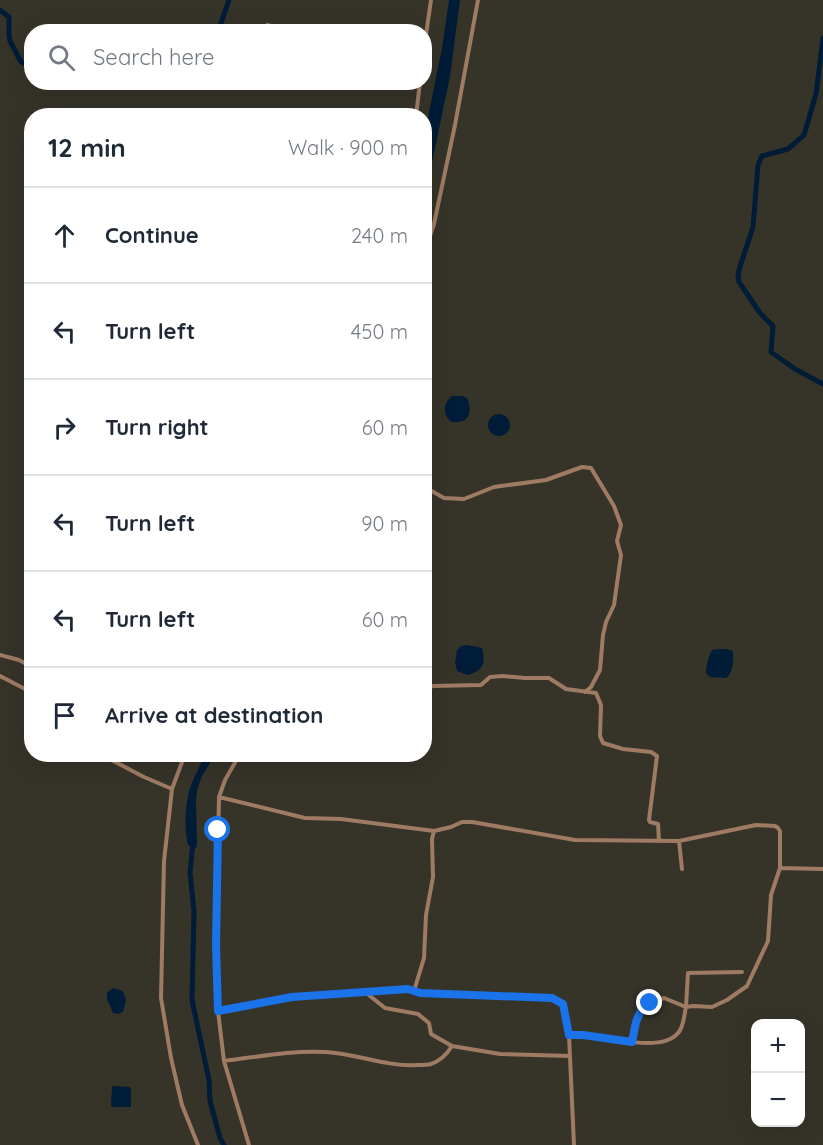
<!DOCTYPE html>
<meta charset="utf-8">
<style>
body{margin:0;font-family:Quicksand,sans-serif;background:#f2f2f3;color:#1f2937}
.controls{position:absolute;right:18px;bottom:18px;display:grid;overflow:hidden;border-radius:12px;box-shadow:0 6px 24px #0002}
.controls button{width:54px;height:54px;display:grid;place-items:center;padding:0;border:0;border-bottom:2px solid #e0e1e3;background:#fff;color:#1f2937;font:30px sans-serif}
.stop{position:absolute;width:18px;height:18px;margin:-14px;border:4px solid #1a73e8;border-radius:50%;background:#fff}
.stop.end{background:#1a73e8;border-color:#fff;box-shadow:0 2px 6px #0008}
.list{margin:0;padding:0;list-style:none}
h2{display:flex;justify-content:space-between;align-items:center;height:78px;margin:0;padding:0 24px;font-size:26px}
h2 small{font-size:20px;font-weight:400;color:#747a83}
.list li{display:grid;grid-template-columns:39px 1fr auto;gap:18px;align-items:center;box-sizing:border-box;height:96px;padding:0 24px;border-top:2px solid #e0e1e3}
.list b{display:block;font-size:22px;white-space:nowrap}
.list em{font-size:20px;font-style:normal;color:#747a83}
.icon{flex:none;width:33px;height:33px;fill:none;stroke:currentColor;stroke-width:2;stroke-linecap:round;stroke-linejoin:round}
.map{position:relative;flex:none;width:823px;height:1145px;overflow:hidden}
.search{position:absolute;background:#fff;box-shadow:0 6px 24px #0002;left:24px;top:24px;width:408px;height:66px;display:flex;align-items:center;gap:15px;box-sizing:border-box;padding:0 21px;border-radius:24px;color:#747a83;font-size:22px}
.panel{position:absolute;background:#fff;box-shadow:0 6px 24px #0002;left:24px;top:108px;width:408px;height:654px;border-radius:24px}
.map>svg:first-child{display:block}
.water{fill:#001c37}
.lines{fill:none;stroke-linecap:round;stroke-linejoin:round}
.canal{stroke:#001c37;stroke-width:5}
.street{stroke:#9f7b64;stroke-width:4}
.route{stroke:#1a73e8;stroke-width:8}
</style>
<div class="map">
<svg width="823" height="1145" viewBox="0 0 823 1145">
<rect width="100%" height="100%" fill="#363429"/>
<path class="water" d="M 449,0 L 460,0 L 450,76 L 425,196 L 425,132 L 442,48 Z
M 452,396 L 462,396 L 467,398 C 473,413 469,424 452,422 C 442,416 443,403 452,396 Z
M488 425a11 11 0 1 1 22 0a11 11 0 1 1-22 0Z
M 467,645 L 482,648 C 486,664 483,671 467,675 L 457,671 L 455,662 L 457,650 L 461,646 Z
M 717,649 L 726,649 L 733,651 C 733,661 734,672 726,678 L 710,677 L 706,673 C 706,665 708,657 712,650 Z
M 205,755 L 215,755 L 202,776 L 197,790 L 196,801 L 197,844 L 196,848 L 193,849 L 188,845 C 184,828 185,808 189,791 C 193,778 200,766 205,755 Z
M 113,988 L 123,991 L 126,1000 L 123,1012 L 118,1014 L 113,1013 L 107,999 L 107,993 Z
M 112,1086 L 130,1087 L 131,1089 L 131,1107 L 112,1107 L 111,1105 Z"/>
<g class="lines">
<path class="canal" d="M 0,10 L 9,17 L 9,35 L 10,41 L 21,62 L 32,67
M 218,32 L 229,0
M 739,282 L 738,277 L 739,270 L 753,227 L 758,165 L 762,156 L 788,149 L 804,135 L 816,94 L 823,38
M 741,285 L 760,313 L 773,326 L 771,352 L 795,369 L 823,384
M 193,842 L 190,873 L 194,911 L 192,1000 L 209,1080 L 210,1101 L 220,1138 L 224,1145"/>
<path class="street" d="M 267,25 L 297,32
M 424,49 L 431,0
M 416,116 L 420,82
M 424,254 L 434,224 L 455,125 L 478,0
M 424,483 L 430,490 L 444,498 L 464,499 L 494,487 L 546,480 L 582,467 L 591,468 L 614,506 L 621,525 L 617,541 L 621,555 L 614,605 L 606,622 L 603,635 L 600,670 L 591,687 L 585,692
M 0,655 L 19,660 L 32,667
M 0,676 L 27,690 L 32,694
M 424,695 L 432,686 L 481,685 L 490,677 L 503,676 L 525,678 L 549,678 L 566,689 L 596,693 L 601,705 L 600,736 L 603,743 L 623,749 L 651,752 L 657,756 L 649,820 L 650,822 L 658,824 L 659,841
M 100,754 L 144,777 L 172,789
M 185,754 L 172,789 L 164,861 L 161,998 L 171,1058 L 182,1105 L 198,1145
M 240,754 L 225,780 L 219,797 L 216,945 L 218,1011 L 224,1061 L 249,1145
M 219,797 L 305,818 L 341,819 L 434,831 L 451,827 L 462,822 L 472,822 L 575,840 L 679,841 L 756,825 L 775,826 L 778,828 L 780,831 L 780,868 L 771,895 L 768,941 L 747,986 L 727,1000 L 712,1007 L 693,1006 L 686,1007 C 684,1015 684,1027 678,1033 C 664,1050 625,1041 606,1038 C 594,1036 581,1035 569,1035
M 679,841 L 682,869
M 780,868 L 823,869
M 414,991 L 424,958 L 426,915 L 433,877 L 432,839 L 434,831
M 365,992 L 385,1008 L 418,1014 L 429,1023 L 431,1034 L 452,1046 L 500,1054 L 570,1056
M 218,1011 L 292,997 L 408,989 L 420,993 L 552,998 L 563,1004 L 569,1035 L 574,1145
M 632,1043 L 636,1022 L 642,1007 L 650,1003 L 664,998 L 686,1007 L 688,973 L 742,972
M 224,1061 C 257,1057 292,1050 326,1052 C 357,1054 387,1067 417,1065 C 422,1065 427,1065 431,1064 C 440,1061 447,1054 452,1046"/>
</g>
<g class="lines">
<path class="route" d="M 218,830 L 216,945 L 218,1011 L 292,997 L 408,989 L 420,993 L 552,998 L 563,1004 L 569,1035 L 583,1035 L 632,1042 L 636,1022 L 642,1008 L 650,1003"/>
</g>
</svg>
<div class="controls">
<button>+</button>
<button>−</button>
</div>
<div class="stop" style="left:218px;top:830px"></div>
<div class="stop end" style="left:650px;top:1003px"></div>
<div class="search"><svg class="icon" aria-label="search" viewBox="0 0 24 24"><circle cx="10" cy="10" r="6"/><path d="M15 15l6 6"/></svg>Search here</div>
<section class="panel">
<h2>12 min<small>Walk · 900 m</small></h2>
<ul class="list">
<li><svg class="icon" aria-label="ahead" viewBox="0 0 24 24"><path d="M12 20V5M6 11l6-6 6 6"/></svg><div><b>Continue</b></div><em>240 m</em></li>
<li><svg class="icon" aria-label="left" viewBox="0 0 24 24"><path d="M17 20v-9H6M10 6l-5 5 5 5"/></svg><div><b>Turn left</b></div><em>450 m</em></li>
<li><svg class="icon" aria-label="right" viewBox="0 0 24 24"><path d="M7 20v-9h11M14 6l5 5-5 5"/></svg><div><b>Turn right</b></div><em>60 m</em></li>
<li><svg class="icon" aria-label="left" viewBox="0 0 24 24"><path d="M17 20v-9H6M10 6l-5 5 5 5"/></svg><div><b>Turn left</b></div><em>90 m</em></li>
<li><svg class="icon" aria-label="left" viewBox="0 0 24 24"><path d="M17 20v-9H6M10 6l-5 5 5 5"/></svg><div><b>Turn left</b></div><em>60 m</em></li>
<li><svg class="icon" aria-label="arrive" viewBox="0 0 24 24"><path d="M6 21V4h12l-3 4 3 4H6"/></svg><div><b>Arrive at destination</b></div></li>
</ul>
</section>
</div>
